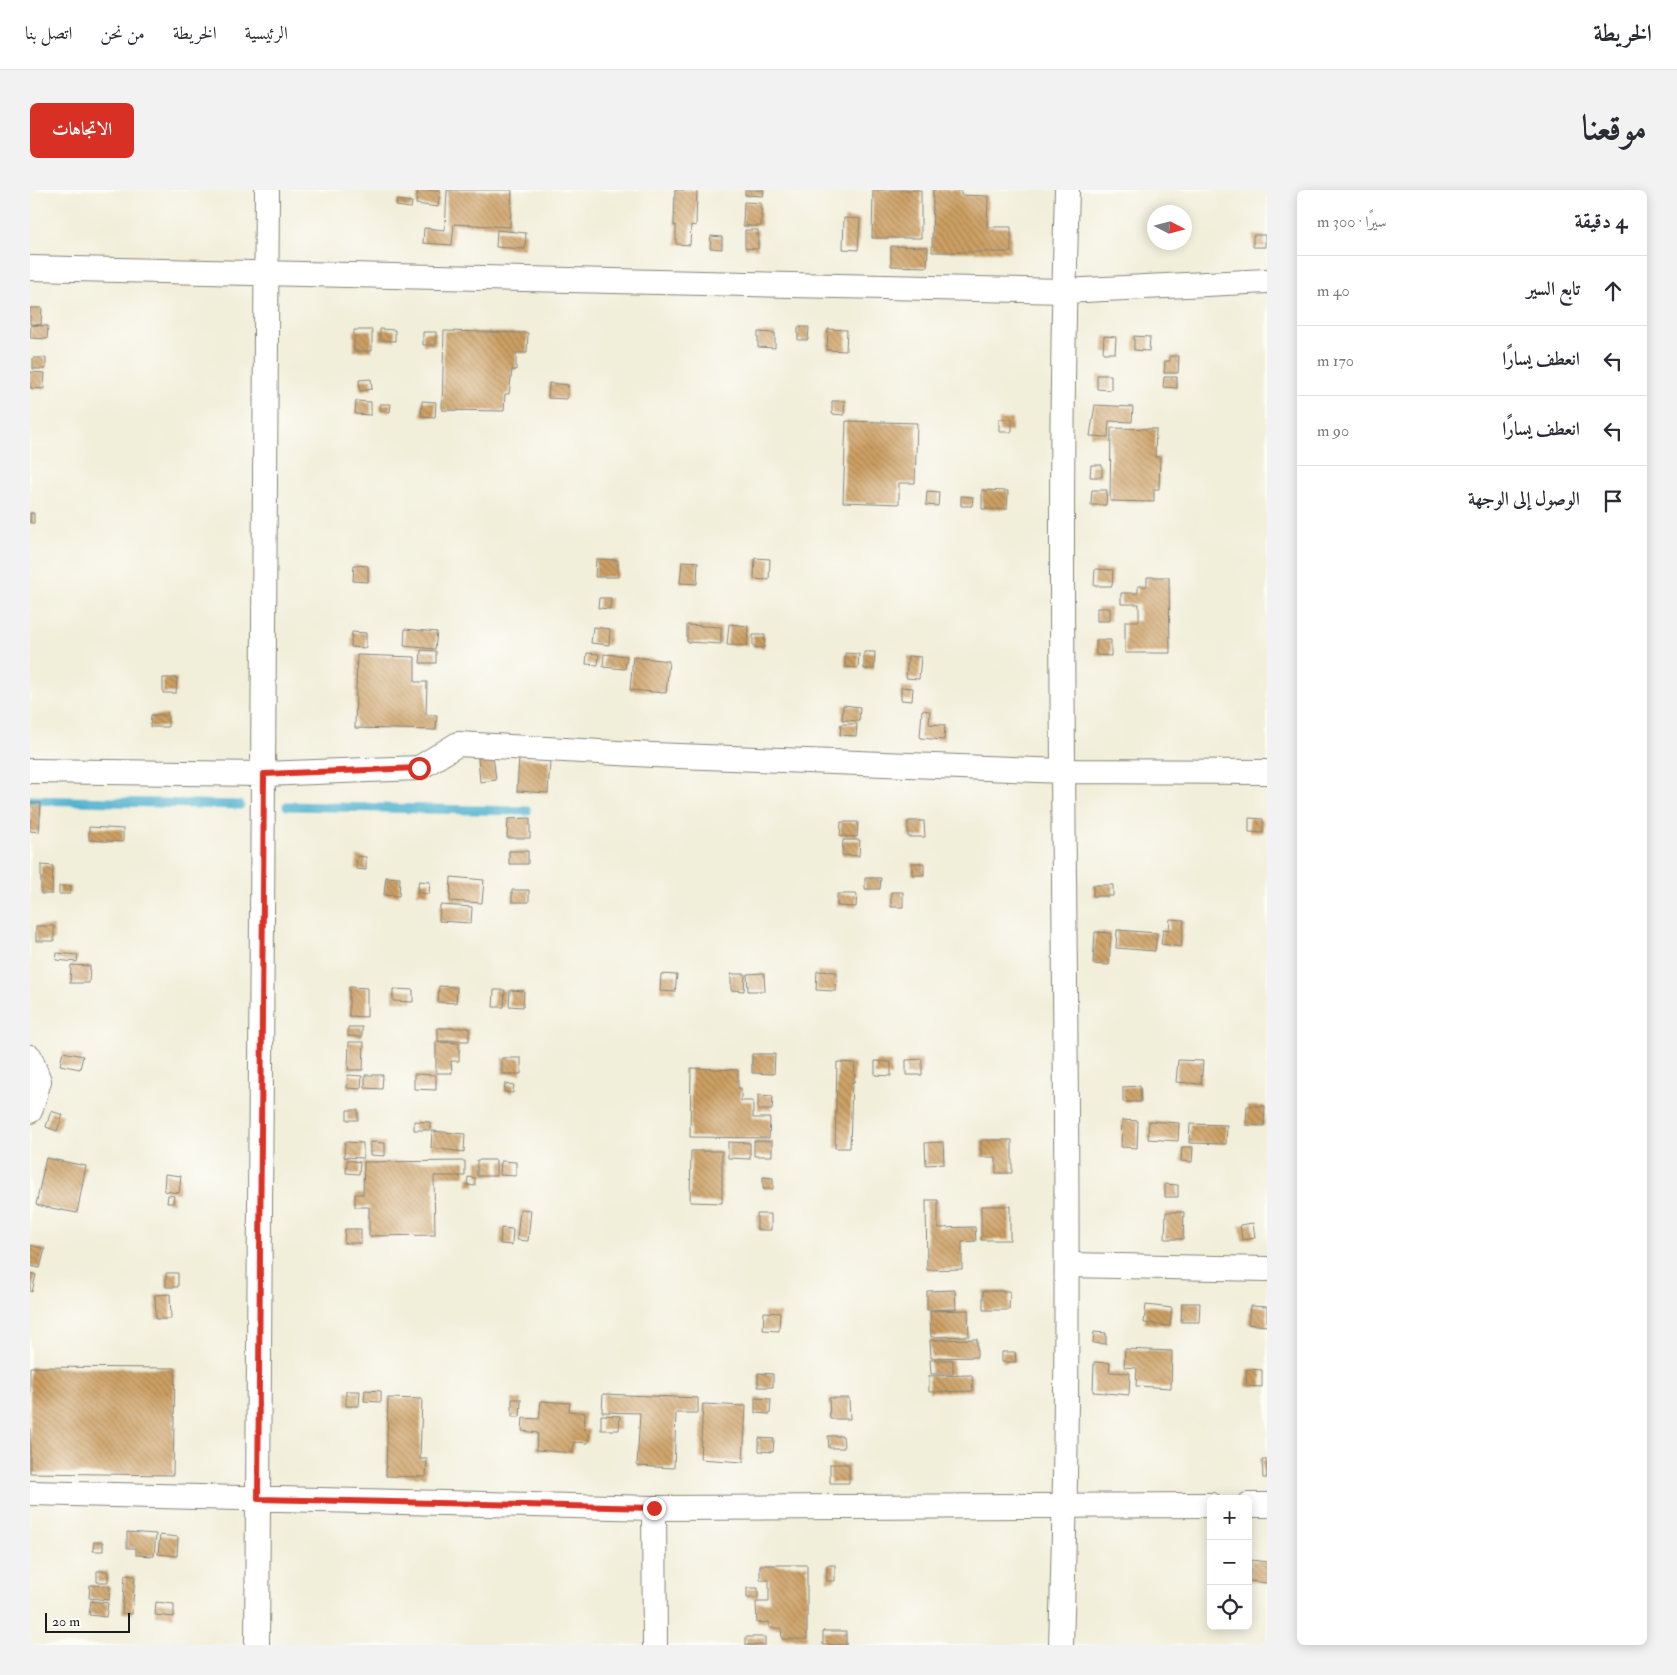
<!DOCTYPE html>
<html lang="ar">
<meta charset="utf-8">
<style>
body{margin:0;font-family:"IM FELL Double Pica",Amiri,serif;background:#f2f2f3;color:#2b2b33;direction:rtl}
.controls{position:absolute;right:15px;bottom:15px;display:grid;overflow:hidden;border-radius:8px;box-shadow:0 2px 12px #0003}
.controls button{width:45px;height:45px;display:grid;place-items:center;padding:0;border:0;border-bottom:1px solid #e1e1e2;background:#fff;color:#2b2b33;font:25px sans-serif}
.compass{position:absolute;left:1117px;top:15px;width:45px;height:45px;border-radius:50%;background:#fff;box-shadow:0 2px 12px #0003;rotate:96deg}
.scale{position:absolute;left:15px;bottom:12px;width:85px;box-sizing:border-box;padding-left:5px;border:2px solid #1c1c1c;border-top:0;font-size:14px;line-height:18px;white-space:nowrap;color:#1c1c1c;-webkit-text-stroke:4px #fdfcf7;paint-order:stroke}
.stop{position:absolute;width:15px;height:15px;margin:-11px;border:4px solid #d93025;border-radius:50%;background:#fff}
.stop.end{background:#d93025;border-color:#fff;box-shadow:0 1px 5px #0008}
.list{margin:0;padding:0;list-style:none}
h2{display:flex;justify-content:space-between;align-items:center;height:65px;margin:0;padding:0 20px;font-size:21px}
h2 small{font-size:16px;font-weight:400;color:#7c7c81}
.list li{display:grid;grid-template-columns:32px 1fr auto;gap:15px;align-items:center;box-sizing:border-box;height:70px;padding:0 20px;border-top:1px solid #e1e1e2}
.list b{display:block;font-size:19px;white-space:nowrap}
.list em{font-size:16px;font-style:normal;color:#7c7c81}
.icon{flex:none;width:28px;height:28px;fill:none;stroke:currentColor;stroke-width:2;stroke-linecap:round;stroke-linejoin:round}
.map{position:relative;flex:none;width:1237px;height:1455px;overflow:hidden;direction:ltr;border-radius:8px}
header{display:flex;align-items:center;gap:30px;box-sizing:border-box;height:70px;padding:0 25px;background:#fff;border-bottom:1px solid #e1e1e2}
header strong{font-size:24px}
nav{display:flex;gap:28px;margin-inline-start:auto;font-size:18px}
.intro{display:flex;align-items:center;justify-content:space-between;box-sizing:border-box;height:120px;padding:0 30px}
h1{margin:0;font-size:35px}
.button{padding:12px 22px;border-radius:8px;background:#d93025;color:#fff;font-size:18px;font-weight:700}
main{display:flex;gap:30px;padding:0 30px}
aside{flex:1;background:#fff;border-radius:8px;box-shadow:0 2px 12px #0003}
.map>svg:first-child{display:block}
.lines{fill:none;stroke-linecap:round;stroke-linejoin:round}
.stream{stroke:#4eb0cd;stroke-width:9}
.building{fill:url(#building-back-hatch)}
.minor-casing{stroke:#86857a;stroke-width:26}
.minor{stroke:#fff;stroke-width:24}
.route{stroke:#d93025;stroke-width:6}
</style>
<header>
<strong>الخريطة</strong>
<nav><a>الرئيسية</a><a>الخريطة</a><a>من نحن</a><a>اتصل بنا</a></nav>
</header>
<div class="intro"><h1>موقعنا</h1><a class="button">الاتجاهات</a></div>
<main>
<aside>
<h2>4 دقيقة<small>سيرًا · 300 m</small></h2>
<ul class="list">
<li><svg class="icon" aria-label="ahead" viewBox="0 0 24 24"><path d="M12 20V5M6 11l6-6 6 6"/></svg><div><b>تابع السير</b></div><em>40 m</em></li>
<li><svg class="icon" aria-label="left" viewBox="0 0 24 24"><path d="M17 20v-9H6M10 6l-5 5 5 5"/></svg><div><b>انعطف يسارًا</b></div><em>170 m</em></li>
<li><svg class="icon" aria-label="left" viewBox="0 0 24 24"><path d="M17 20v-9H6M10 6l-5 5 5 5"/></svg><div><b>انعطف يسارًا</b></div><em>90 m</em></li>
<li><svg class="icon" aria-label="arrive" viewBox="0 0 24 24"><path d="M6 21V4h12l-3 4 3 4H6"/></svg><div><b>الوصول إلى الوجهة</b></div></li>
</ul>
</aside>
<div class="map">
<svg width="1237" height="1455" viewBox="0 0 1237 1455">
<defs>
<pattern id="building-back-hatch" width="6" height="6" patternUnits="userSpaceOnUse" patternTransform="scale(1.25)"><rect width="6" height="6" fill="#cda064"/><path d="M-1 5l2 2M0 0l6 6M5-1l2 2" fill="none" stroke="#a68252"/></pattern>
</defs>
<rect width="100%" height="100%" fill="#fdfcf7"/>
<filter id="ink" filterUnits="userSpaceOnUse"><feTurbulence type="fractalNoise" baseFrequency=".02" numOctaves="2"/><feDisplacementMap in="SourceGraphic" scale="10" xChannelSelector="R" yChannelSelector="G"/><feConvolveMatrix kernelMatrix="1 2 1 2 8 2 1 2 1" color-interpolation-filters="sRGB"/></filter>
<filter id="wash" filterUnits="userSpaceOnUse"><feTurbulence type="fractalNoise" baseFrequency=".0096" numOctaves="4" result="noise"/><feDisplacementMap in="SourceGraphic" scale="20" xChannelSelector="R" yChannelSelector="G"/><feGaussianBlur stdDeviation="1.12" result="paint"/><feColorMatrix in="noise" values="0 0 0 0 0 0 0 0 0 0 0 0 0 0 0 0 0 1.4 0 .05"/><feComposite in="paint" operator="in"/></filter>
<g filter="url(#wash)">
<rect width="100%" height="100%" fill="#f1eed9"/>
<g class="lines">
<path class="stream" d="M 0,610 L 210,615
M 257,616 L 497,621"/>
</g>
<g id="blocks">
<path class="building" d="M 388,0 L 410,0 L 408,17 L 386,14 Z
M 417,0 L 482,0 L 480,37 L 424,34 L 422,55 L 393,53 L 394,38 L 415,40 Z
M 645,0 L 667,0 L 666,36 L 661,35 L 660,55 L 646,54 L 646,35 L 644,36 Z
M 715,0 L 734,0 L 733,6 L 715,5 Z
M 843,0 L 891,0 L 891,48 L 842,48 Z
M 903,0 L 931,0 L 931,5 L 958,6 L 957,37 L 981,37 L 981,62 L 902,62 Z
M 367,10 L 382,12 L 381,18 L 366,16 Z
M 714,12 L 731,13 L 731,36 L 713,36 Z
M 814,28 L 830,29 L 828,60 L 813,59 Z
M 467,40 L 496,43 L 495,59 L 466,57 Z
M 715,40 L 728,40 L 728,59 L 715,58 Z
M 1223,45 L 1235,45 L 1235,57 L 1223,57 Z
M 681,46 L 692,47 L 692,59 L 680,58 Z
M 861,56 L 898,57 L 897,77 L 861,76 Z
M 0,118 L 12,118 L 11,135 L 0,134 Z
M 1,135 L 18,136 L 17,149 L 0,148 Z
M 768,137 L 779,137 L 778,150 L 768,150 Z
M 350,139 L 365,140 L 365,151 L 350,150 Z
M 798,139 L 817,140 L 816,161 L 797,160 Z
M 324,140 L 342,140 L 342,161 L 324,161 Z
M 414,141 L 498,143 L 497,163 L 486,163 L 486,180 L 482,180 L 479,204 L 475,204 L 474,221 L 412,220 Z
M 393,142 L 406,142 L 406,155 L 393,155 Z
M 728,142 L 745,143 L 745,158 L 728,157 Z
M 1074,146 L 1086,147 L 1085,163 L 1073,163 Z
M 1104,146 L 1120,147 L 1119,161 L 1104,160 Z
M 1140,166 L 1149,166 L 1148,183 L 1134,183 L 1135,171 L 1140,171 Z
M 3,168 L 16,168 L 16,179 L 3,179 Z
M 0,182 L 15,183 L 14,199 L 0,198 Z
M 1067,185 L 1081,185 L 1081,200 L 1067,199 Z
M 1134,187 L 1147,187 L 1147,198 L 1133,197 Z
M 341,189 L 342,199 L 330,201 L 329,190 Z
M 519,193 L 538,195 L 537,209 L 518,208 Z
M 326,211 L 341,212 L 341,225 L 325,224 Z
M 392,211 L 406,212 L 405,227 L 391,226 Z
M 802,211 L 815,211 L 814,225 L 802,224 Z
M 350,214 L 361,214 L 360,222 L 350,221 Z
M 1065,215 L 1103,217 L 1102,232 L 1079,231 L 1078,247 L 1060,246 Z
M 969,229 L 982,229 L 982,242 L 969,242 Z
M 816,231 L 887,233 L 885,293 L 869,293 L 869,314 L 813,312 Z
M 1081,238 L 1126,239 L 1125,267 L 1130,267 L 1129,299 L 1124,299 L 1124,312 L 1080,311 Z
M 1061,275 L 1072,275 L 1072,287 L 1060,287 Z
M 952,300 L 978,301 L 977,319 L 952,319 Z
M 1062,300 L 1077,300 L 1076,315 L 1061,315 Z
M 897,301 L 909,302 L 908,316 L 896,315 Z
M 931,306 L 943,307 L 942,316 L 931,316 Z
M 0,323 L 4,323 L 4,333 L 0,333 Z
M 725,368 L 740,369 L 739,390 L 724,389 Z
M 566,369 L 588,370 L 588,387 L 565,387 Z
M 652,371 L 668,372 L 667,394 L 650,393 Z
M 324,375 L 338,376 L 338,392 L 323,391 Z
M 1065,379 L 1083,380 L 1082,396 L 1064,396 Z
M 1117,387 L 1139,387 L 1140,463 L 1095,463 L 1095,431 L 1109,431 L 1109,414 L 1091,414 L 1091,403 L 1108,403 L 1108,396 L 1117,396 Z
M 569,408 L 581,408 L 580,419 L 568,418 Z
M 1067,418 L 1080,418 L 1080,431 L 1067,431 Z
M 699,434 L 718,436 L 717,456 L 697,455 Z
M 657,435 L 691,437 L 691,454 L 657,452 Z
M 563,437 L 580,439 L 579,455 L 561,453 Z
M 375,439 L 407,442 L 405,459 L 374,456 Z
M 322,442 L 336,443 L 336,458 L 321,457 Z
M 723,445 L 735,445 L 734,458 L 723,457 Z
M 1066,450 L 1081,450 L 1081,466 L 1066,465 Z
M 391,460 L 406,461 L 406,473 L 390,473 Z
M 834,462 L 845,462 L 844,479 L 834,479 Z
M 557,463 L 569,464 L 568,475 L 556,474 Z
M 815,463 L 829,464 L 828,478 L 815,477 Z
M 574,464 L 597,466 L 595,479 L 573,477 Z
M 327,465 L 385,467 L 385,492 L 397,492 L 396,525 L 407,525 L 406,540 L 325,538 Z
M 878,466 L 891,467 L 889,489 L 876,488 Z
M 603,467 L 639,471 L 636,503 L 600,500 Z
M 133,488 L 147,488 L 146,503 L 133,503 Z
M 871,497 L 883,498 L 882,511 L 871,510 Z
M 813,515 L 830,517 L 829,531 L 812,530 Z
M 892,520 L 900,521 L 899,534 L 915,535 L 914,550 L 890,548 Z
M 121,525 L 138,525 L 138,537 L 120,537 Z
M 811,534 L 827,534 L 826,546 L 810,545 Z
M 463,566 L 466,590 L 450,592 L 448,568 Z
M 489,568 L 520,570 L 518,603 L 487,601 Z
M 0,613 L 11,613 L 9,642 L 0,641 Z
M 500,628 L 500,648 L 477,648 L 478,629 Z
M 1219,628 L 1233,629 L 1233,643 L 1219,642 Z
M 878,631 L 894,631 L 895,647 L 878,647 Z
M 811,632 L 828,632 L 827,647 L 810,646 Z
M 59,637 L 93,639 L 93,652 L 59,650 Z
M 813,650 L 830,650 L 829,666 L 812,665 Z
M 479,661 L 498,661 L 498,674 L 479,674 Z
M 327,666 L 336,667 L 336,680 L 326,679 Z
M 882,673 L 894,673 L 894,685 L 882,685 Z
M 11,675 L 23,676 L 22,704 L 11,704 Z
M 356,687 L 370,688 L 369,706 L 354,705 Z
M 421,687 L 454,690 L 452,713 L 420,711 Z
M 835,688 L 851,688 L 850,699 L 835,699 Z
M 389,691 L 400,692 L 399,704 L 387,703 Z
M 1063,695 L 1083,695 L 1083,706 L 1063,706 Z
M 29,696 L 41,696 L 40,704 L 29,704 Z
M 482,700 L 499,700 L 499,712 L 482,712 Z
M 861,702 L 873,702 L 873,717 L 861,717 Z
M 807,704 L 827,704 L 826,717 L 807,716 Z
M 410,715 L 442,717 L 441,733 L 409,731 Z
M 1140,729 L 1154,730 L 1151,757 L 1131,754 L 1133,739 L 1139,740 Z
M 6,736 L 24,736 L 24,751 L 6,751 Z
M 1087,740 L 1127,743 L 1125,761 L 1086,758 Z
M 1065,742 L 1081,743 L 1079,775 L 1063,774 Z
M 27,763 L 48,765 L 47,772 L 26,770 Z
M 41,775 L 60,776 L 59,793 L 40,793 Z
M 787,781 L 807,782 L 806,801 L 786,800 Z
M 734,783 L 735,801 L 718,801 L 717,784 Z
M 631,784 L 647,785 L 645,802 L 630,801 Z
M 701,784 L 715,784 L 714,801 L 701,800 Z
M 409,796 L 427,797 L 426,813 L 408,812 Z
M 319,797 L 337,798 L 337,827 L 319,826 Z
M 363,799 L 383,800 L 383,812 L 363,811 Z
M 464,800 L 475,800 L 474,817 L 463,817 Z
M 480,800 L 494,801 L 493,817 L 479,816 Z
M 318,837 L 332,837 L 332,847 L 318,846 Z
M 408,838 L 439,838 L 439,851 L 408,851 Z
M 319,852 L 334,852 L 333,880 L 318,880 Z
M 406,852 L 429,853 L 429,871 L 421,871 L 422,883 L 406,883 Z
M 33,862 L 53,866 L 50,879 L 30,875 Z
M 722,864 L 745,864 L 744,884 L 722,883 Z
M 472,868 L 491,868 L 491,884 L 472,884 Z
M 892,869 L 892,885 L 876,885 L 876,870 Z
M 1148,870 L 1173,871 L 1171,894 L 1146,892 Z
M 845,871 L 861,872 L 861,886 L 845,885 Z
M 807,872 L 825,873 L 824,892 L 822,892 L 820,958 L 805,958 Z
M 661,878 L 708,880 L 708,898 L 711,898 L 711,911 L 723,911 L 723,928 L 740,928 L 739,948 L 660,947 Z
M 384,884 L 406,885 L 406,900 L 384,899 Z
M 318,885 L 332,886 L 331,899 L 317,898 Z
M 335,885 L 353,885 L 352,899 L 335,898 Z
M 475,894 L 484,895 L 483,903 L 474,902 Z
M 1110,896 L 1111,912 L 1093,912 L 1093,897 Z
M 728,905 L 743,906 L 742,920 L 728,920 Z
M 1217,916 L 1235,916 L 1234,936 L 1216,935 Z
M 317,920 L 328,920 L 328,930 L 317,930 Z
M 21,921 L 33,925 L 27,941 L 16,937 Z
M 1092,930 L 1108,931 L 1107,958 L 1091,957 Z
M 384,931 L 400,932 L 400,940 L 384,940 Z
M 1119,931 L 1149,933 L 1148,951 L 1118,949 Z
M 1160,934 L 1197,935 L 1196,954 L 1159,953 Z
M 402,941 L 435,944 L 434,962 L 401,958 Z
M 951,950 L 982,950 L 982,983 L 966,983 L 966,967 L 951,967 Z
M 724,951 L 742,951 L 742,966 L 724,966 Z
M 315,952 L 333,953 L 333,968 L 314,967 Z
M 340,952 L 355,953 L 355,966 L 340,965 Z
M 698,952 L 720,953 L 720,969 L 698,968 Z
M 913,952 L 914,974 L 896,975 L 895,953 Z
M 1152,957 L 1163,957 L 1162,972 L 1151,971 Z
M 661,961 L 692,961 L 692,1013 L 660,1012 Z
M 16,968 L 56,976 L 47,1023 L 6,1015 Z
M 317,970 L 330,972 L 329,984 L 316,983 Z
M 447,970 L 466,970 L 466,986 L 447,986 Z
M 435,971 L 435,986 L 404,986 L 405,1045 L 339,1046 L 339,1017 L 325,1017 L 325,1004 L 333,1004 L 334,972 Z
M 471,971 L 486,972 L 486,986 L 470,985 Z
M 135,984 L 151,986 L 149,1003 L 134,1001 Z
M 438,987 L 445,988 L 445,996 L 437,995 Z
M 733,987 L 743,988 L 743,999 L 733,999 Z
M 1135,994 L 1148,995 L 1148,1007 L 1135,1007 Z
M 138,1005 L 144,1006 L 143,1013 L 137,1013 Z
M 896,1010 L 908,1010 L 908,1038 L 945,1037 L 946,1051 L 932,1052 L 932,1079 L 897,1080 Z
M 951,1016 L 980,1016 L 980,1050 L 951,1050 Z
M 490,1019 L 501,1020 L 498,1051 L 487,1050 Z
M 1136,1022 L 1154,1022 L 1153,1049 L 1135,1049 Z
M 727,1024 L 741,1024 L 741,1040 L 727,1040 Z
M 1223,1033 L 1225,1048 L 1212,1050 L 1210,1035 Z
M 471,1038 L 483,1039 L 482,1055 L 470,1054 Z
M 315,1039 L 331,1039 L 331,1053 L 314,1053 Z
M 0,1055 L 15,1059 L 10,1078 L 0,1076 Z
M 0,1083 L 6,1085 L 2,1102 L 0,1101 Z
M 136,1083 L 148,1083 L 148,1097 L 136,1097 Z
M 925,1100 L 926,1119 L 897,1120 L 897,1101 Z
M 953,1101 L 980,1101 L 979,1120 L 953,1120 Z
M 140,1104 L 141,1129 L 126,1129 L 125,1105 Z
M 1152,1113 L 1170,1113 L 1169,1132 L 1151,1132 Z
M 1116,1115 L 1142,1118 L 1140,1136 L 1114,1133 Z
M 1220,1116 L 1237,1117 L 1237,1136 L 1218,1134 Z
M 938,1120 L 939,1146 L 901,1147 L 900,1121 Z
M 734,1122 L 750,1123 L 749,1141 L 733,1140 Z
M 1064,1142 L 1076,1143 L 1076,1154 L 1063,1153 Z
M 947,1149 L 947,1167 L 901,1168 L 900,1150 Z
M 1095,1159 L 1142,1161 L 1141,1198 L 1106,1196 L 1107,1178 L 1094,1177 Z
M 972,1162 L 985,1162 L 986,1172 L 972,1172 Z
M 900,1170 L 923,1170 L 923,1184 L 901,1184 Z
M 1064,1172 L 1080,1173 L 1079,1182 L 1100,1183 L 1099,1205 L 1063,1202 Z
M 0,1177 L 145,1178 L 143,1285 L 0,1283 Z
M 1217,1179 L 1232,1180 L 1232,1197 L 1216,1196 Z
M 728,1183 L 743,1184 L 743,1197 L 728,1197 Z
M 942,1185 L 943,1201 L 899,1202 L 899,1186 Z
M 335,1200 L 351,1201 L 351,1212 L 334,1211 Z
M 316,1201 L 330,1201 L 329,1216 L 316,1216 Z
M 573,1204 L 668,1208 L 668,1223 L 646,1223 L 644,1278 L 607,1276 L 610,1223 L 572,1222 Z
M 358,1208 L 392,1209 L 390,1269 L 397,1269 L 396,1287 L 356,1286 Z
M 725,1208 L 741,1209 L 740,1224 L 725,1223 Z
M 799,1208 L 819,1208 L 820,1229 L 800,1229 Z
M 482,1209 L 491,1209 L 490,1227 L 482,1227 Z
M 511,1211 L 540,1213 L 539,1221 L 555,1223 L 554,1239 L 560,1240 L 558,1253 L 544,1252 L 543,1263 L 506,1260 L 508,1243 L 492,1241 L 493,1228 L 509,1229 Z
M 673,1214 L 716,1216 L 713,1272 L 670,1269 Z
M 571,1225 L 590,1226 L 589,1240 L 571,1240 Z
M 798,1246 L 813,1246 L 814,1258 L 799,1258 Z
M 729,1248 L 744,1249 L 743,1262 L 729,1261 Z
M 1232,1270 L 1237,1270 L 1237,1288 L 1233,1288 Z
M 800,1274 L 819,1274 L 819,1293 L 800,1293 Z
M 97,1342 L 126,1344 L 124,1366 L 106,1365 L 106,1358 L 97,1358 Z
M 130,1345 L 148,1347 L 147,1366 L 128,1364 Z
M 64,1352 L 73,1352 L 73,1361 L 63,1361 Z
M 1221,1370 L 1237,1372 L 1237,1393 L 1219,1391 Z
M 730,1375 L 777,1375 L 777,1449 L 752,1449 L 751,1438 L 739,1438 L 739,1432 L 727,1433 L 726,1412 L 739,1412 L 739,1390 L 730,1390 Z
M 797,1375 L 805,1375 L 805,1391 L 797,1391 Z
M 67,1381 L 78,1381 L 78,1392 L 67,1392 Z
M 95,1385 L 105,1386 L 102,1424 L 92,1423 Z
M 60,1395 L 80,1396 L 79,1410 L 59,1408 Z
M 717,1398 L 728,1398 L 728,1408 L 717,1408 Z
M 61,1411 L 78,1413 L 76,1427 L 59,1425 Z
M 126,1412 L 144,1414 L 144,1427 L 125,1425 Z
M 793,1441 L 816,1441 L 816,1455 L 793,1455 Z
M 716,1447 L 735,1447 L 735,1455 L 716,1455 Z"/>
</g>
</g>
<g filter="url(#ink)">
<use href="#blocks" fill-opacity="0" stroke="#86857a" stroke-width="1"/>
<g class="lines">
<defs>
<path id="minor" d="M 0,78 L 1034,101 L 1237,91
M 0,581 L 234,584 L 389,578 L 428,554 L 623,565 L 1033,581 L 1237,582
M 0,867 L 9,891 L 0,921
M 1038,1075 L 1237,1079
M 0,1303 L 624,1318 L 1181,1315
M 1218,1315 L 1237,1315
M 624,1318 L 625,1455
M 227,1455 L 237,0
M 1031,1455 C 1047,970 1022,485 1037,0"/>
</defs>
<use href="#minor" class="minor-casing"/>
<use href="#minor" class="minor"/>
</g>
</g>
<g class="lines" filter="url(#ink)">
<path class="route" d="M 389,578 L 234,584 L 228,1309 L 624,1318"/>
</g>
</svg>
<div class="controls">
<button>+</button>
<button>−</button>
<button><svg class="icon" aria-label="locate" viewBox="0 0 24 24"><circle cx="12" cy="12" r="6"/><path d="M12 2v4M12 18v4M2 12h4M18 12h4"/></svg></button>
</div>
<svg class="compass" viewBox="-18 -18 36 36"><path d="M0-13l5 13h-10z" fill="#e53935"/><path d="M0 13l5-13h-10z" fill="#7c7c81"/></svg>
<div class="scale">20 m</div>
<div class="stop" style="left:389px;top:578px"></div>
<div class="stop end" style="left:624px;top:1318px"></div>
</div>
</main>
